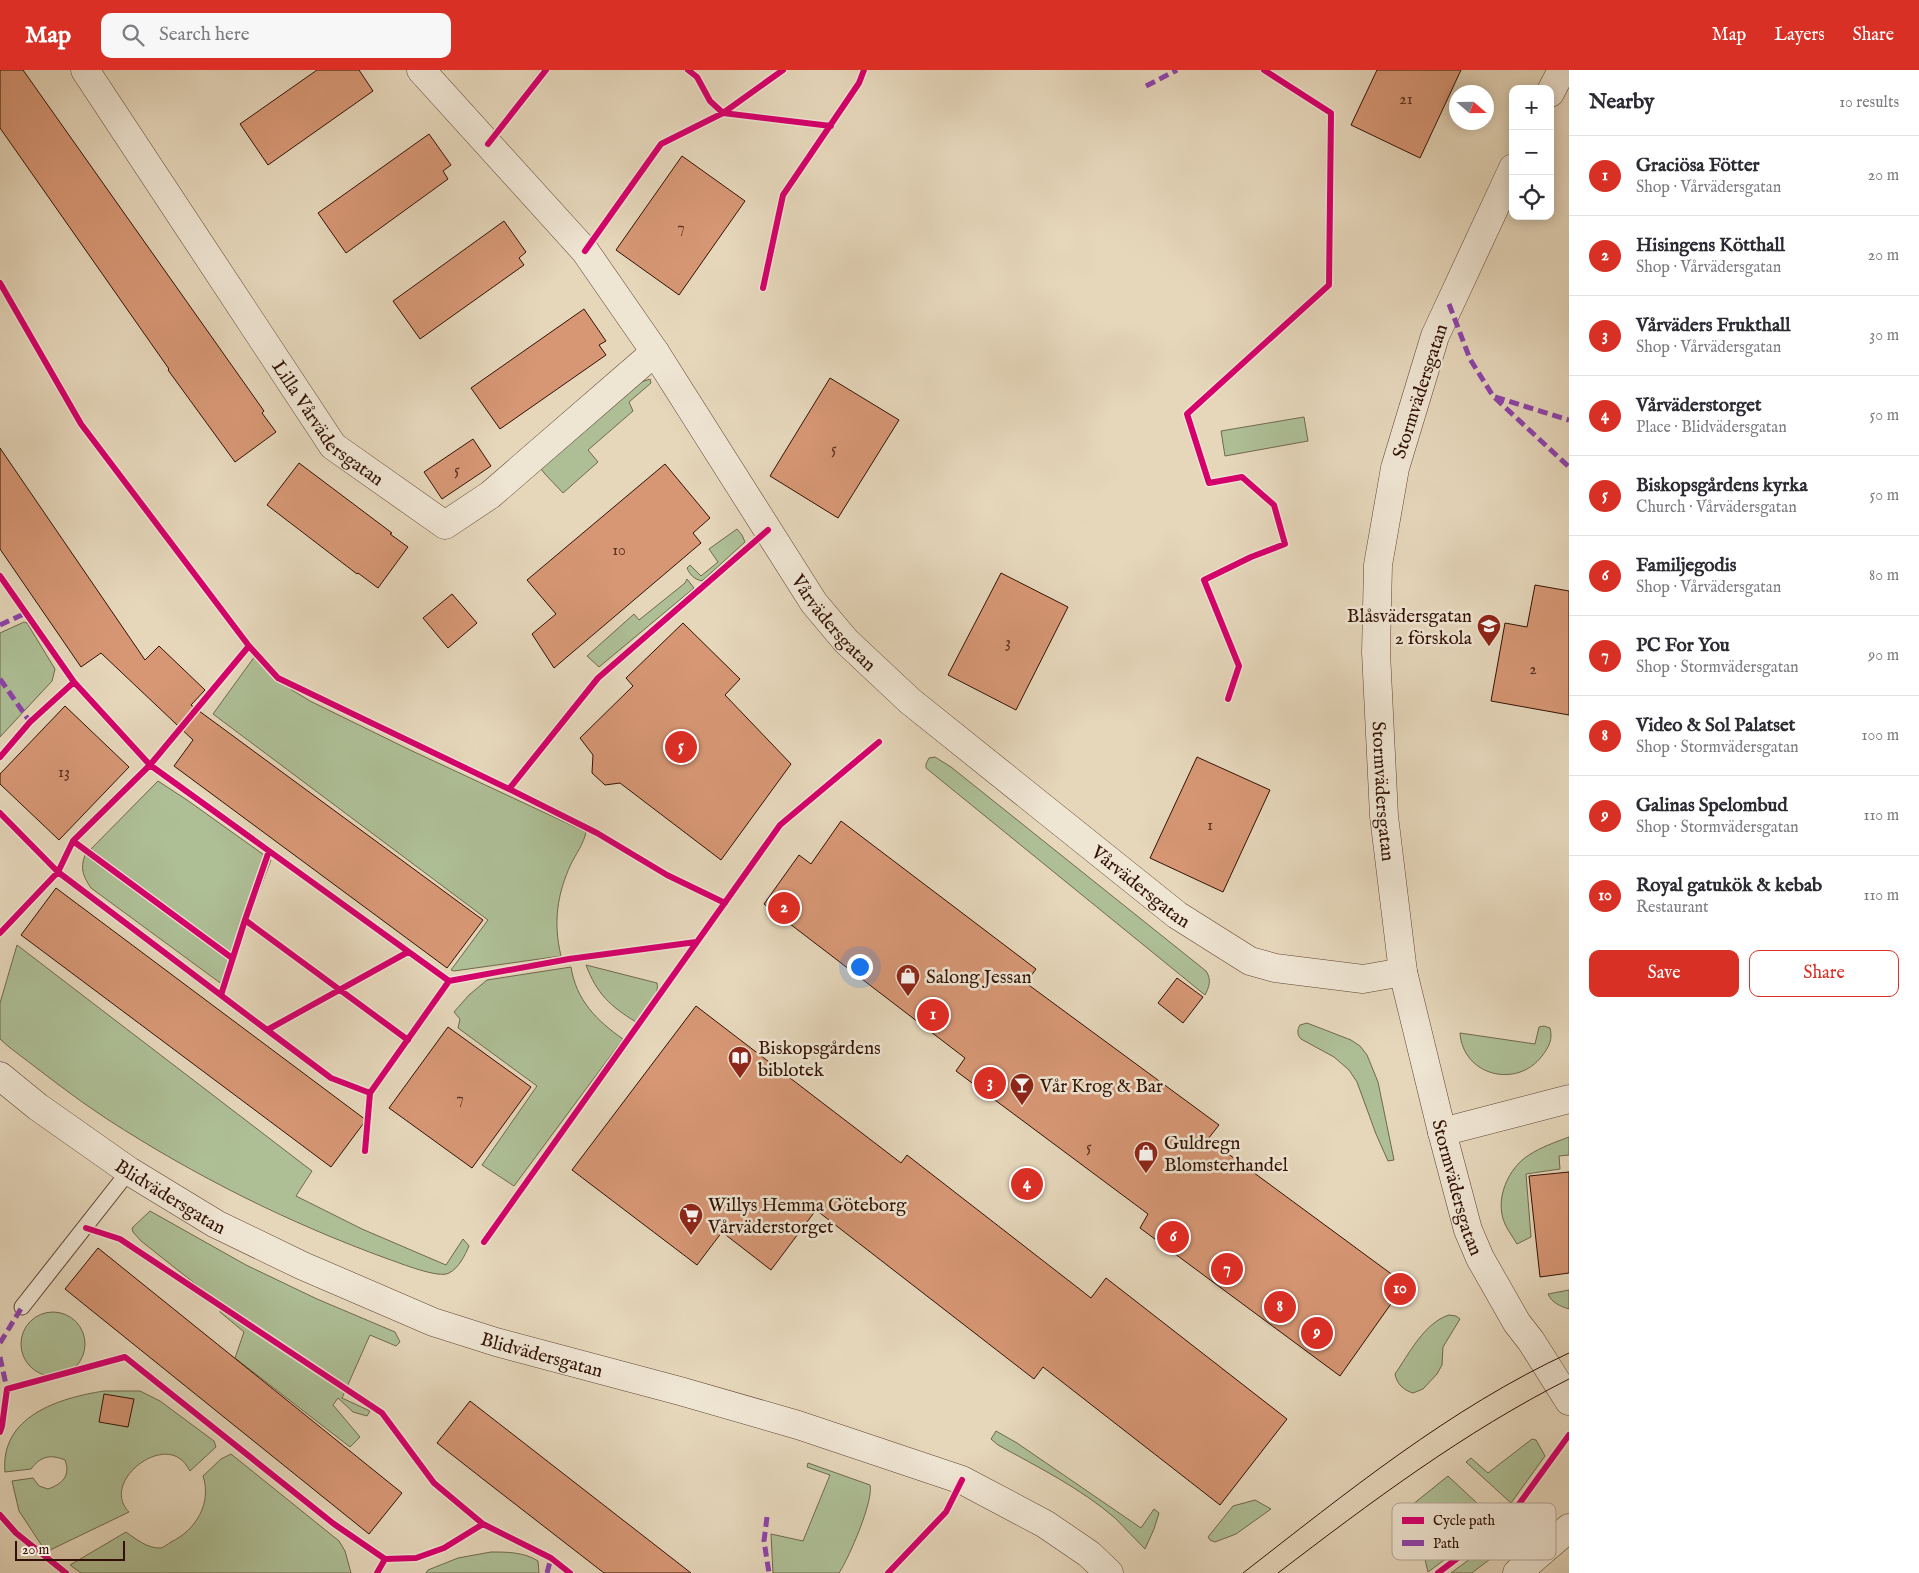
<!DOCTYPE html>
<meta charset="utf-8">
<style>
body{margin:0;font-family:"IM FELL English",serif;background:#f7f7f7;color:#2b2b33}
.controls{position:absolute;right:15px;top:15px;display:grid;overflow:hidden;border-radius:10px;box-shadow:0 2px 12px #0003}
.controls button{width:45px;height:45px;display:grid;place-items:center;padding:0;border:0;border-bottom:1px solid #e1e1e2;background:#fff;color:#2b2b33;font:25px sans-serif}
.compass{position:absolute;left:1449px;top:15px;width:45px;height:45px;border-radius:50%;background:#fff;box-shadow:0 2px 12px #0003;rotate:110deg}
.scale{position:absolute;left:15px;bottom:12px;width:110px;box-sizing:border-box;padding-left:5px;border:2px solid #321104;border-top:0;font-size:14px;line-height:18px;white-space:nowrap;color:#321104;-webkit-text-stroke:4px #efe5d3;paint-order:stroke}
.you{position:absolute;left:859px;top:896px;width:18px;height:18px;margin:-12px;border:4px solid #fff;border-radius:50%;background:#1a73e8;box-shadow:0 0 0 8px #1a73e833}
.badge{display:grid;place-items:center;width:32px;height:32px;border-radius:50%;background:#d93025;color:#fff;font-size:16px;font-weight:700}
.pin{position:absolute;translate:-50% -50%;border:2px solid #fff;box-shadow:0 1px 5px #0006}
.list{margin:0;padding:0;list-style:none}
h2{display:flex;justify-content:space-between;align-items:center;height:65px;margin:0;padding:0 20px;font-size:21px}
h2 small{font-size:16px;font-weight:400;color:#7c7c81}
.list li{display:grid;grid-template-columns:32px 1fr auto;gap:15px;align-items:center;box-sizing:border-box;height:80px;padding:0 20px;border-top:1px solid #e1e1e2}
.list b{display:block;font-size:19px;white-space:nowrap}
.list p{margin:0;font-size:16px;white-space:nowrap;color:#7c7c81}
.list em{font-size:16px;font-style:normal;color:#7c7c81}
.actions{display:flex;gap:10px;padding:15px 20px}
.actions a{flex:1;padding:11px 0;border:1px solid #d93025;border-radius:10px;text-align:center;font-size:18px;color:#d93025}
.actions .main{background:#d93025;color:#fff}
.icon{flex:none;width:28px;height:28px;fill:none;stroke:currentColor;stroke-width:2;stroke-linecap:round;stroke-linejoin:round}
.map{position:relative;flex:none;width:1569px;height:1503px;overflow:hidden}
header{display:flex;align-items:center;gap:30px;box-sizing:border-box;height:70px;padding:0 25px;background:#d93025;color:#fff}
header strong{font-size:24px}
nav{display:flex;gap:28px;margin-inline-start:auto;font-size:18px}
.search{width:350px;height:45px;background:#f7f7f7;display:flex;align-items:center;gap:12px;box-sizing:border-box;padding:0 18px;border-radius:10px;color:#7c7c81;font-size:19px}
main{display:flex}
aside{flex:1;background:#fff}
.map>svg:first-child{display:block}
.green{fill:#aebf96;stroke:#70684d}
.building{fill:#d79775;stroke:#321104}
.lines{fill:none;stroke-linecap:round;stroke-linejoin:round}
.service-casing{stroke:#5f4232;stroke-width:17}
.minor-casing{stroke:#5f4232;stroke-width:29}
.service{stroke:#efe5d3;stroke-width:15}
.minor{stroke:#efe5d3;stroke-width:28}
.tram{stroke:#321104;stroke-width:1}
.quiet{stroke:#8e44ad;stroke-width:5;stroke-dasharray:10 5;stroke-linecap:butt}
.cycleway-casing{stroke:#efe5d3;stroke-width:9}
.cycleway{stroke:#d6006c;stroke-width:6}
.labels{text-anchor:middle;stroke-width:5;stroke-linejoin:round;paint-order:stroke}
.number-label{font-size:16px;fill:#5b3220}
.street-label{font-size:19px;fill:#321104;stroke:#efe5d3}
.poi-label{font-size:19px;fill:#321104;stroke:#efe5d3;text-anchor:start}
.key{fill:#efe5d3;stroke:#b6a595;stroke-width:1}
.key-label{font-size:14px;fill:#321104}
</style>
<header>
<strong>Map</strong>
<div class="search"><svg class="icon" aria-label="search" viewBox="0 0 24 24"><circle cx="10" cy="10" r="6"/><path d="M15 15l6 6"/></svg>Search here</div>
<nav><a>Map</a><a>Layers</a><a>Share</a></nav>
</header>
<main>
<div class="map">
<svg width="1569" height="1503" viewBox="0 0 1569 1503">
<rect width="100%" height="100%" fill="#e6d7bb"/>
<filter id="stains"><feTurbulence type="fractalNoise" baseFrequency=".004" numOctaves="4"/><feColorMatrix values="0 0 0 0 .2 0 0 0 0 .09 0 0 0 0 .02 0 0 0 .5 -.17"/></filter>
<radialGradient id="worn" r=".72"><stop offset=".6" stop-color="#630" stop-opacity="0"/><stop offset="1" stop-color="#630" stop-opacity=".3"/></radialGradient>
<path class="green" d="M 650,309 L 651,313 L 629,332 L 633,341 L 588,380 L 598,392 L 563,423 L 545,404 L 541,399 L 605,340 L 641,312 Z
M 1304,347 L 1308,371 L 1225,386 L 1221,361 Z
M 737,459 L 742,465 L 745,472 L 702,511 C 694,509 690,505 687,498 L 690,495 L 701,506 L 718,492 L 709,479 Z
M 687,509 L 694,518 L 599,597 L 587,586 L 634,544 L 639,550 L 685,513 Z
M 24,552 L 27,553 L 55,599 L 52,611 L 0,667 L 0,563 Z
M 255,586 L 292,620 L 310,631 L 408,679 L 586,762 C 584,773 576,784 571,794 C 557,824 553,853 561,886 L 454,901 L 451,900 L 488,850 L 213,644 Z
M 935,687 L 951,697 L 1206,901 C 1212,910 1209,917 1205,925 L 926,698 L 926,694 L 929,688 Z
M 158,711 L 187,730 L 271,790 L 223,915 L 91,818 C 83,806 80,799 85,785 Z
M 17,875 L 312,1101 L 296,1126 L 362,1159 L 446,1195 L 463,1169 L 469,1176 C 465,1185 459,1198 449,1203 C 439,1209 400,1193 388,1189 C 289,1153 195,1106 107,1049 C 73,1027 41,1001 9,977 L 0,969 L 0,933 Z
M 586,895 L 657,913 C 660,927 644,942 636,952 C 610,936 597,924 586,895 Z
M 571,897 C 576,930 597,951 623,969 L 514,1116 L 482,1095 L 537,1016 L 458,958 L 460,949 L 454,942 L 469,925 L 487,910 Z
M 1307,953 L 1351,970 L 1360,976 L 1367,985 L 1378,1012 L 1394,1090 L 1388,1091 L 1376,1064 L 1357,1012 L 1349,1000 L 1334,987 L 1301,969 C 1297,965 1297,960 1300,955 Z
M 1544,956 L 1550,958 C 1553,969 1549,977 1542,986 C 1517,1019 1463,1006 1460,963 L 1535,974 L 1539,957 Z
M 1569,1067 L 1569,1085 L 1559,1086 L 1560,1099 L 1526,1104 L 1531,1167 L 1517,1174 C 1513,1167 1508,1161 1505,1154 C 1494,1130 1508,1098 1529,1085 C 1541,1077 1556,1072 1569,1067 Z
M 150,1141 L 246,1195 L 317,1229 L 395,1262 L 400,1272 L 396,1276 L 370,1265 L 342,1328 L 370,1341 L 367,1346 L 353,1342 L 338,1328 L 333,1335 L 360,1367 L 350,1377 L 235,1288 L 244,1262 L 220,1242 L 222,1235 L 141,1171 L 133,1162 L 132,1158 Z
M 1569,1220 L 1569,1239 C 1560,1236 1552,1233 1548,1224 Z
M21 1274a32 32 0 1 1 64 0a32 32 0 1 1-64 0Z
M 1449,1245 L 1456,1246 L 1460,1249 L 1443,1277 L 1442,1295 L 1437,1304 L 1423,1319 L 1413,1323 C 1403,1320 1397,1314 1395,1304 C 1409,1284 1424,1253 1449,1245 Z
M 104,1321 L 140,1321 L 160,1331 L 214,1371 L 216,1377 L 190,1401 C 187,1396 184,1391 179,1388 C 153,1371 102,1415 129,1442 L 46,1482 L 19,1441 L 12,1411 L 33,1408 L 39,1416 L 48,1419 C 62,1414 71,1406 65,1390 C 50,1384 41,1386 31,1399 L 5,1402 C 0,1346 59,1328 104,1321 Z
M 996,1361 L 1017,1373 L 1141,1458 L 1154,1439 L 1159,1443 L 1154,1459 L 1145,1479 C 1135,1469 1125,1458 1115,1448 C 1080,1418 1038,1397 998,1375 L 991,1369 Z
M 1532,1369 L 1536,1370 L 1545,1386 L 1511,1433 L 1466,1392 L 1471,1388 L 1488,1403 Z
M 231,1384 L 339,1471 L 345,1481 L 351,1503 L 81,1503 L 70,1495 L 126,1462 C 136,1469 148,1479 161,1478 C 164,1477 168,1474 171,1472 C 196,1460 212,1433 203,1406 L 221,1389 Z
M 808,1393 L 870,1415 C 874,1430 849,1488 839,1503 L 773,1503 L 771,1464 L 803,1471 L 830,1405 L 807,1397 Z
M 1448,1406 L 1494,1449 L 1494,1453 L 1428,1502 L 1412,1435 Z
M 1255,1430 L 1271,1439 L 1236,1464 L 1215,1472 L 1210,1470 L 1208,1467 L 1233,1436 Z
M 1508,1461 L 1517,1469 L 1477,1499 L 1472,1503 L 1451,1503 Z
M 491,1482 C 507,1482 524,1482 538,1491 L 539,1503 L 426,1503 L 428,1500 L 458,1488 Z"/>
<path class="building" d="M 0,0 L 23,0 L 264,341 L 262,343 L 276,362 L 235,392 L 168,300 L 169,299 L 0,58 Z
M 317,0 L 359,0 L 373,21 L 268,95 L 240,54 Z
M 1377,0 L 1461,0 L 1420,88 L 1351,55 Z
M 429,64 L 451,95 L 443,101 L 448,109 L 346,183 L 318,143 Z
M 682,86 L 745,131 L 679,225 L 616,180 Z
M 504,151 L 526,182 L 519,188 L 524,195 L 420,269 L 393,231 Z
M 584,239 L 606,271 L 599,275 L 606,285 L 500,359 L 471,318 Z
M 830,308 L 899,350 L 838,448 L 770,406 Z
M 473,369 L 491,396 L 442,429 L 424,402 Z
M 0,378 L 145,590 L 159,576 L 205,620 L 191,635 L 483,850 L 447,898 L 174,696 L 193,670 L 101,583 L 81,597 L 0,479 Z
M 299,393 L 392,463 L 390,464 L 408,477 L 378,518 L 358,503 L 357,504 L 267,435 Z
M 665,394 L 710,448 L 693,463 L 701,473 L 554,598 L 532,564 L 556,544 L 527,510 Z
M 1001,503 L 1068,537 L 1016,640 L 948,605 Z
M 1535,515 L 1569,521 L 1569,645 L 1491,631 L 1505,553 L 1527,557 Z
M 452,524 L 477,553 L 448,578 L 423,548 Z
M 683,553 L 740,609 L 725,625 L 791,694 L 721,790 L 620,713 L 605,715 L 592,703 L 593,685 L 580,668 L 633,616 L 626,608 Z
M 65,636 L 129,697 L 59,770 L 0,714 L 0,704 Z
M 1197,687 L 1270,720 L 1223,822 L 1150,788 Z
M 841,751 L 1036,899 L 1026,913 L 1219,1055 L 1208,1069 L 1405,1214 L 1340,1306 L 1140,1158 L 1148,1144 L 956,1001 L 965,988 L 764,834 L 799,785 L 811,794 Z
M 56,818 L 366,1050 L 331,1097 L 21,865 Z
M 1177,908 L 1203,927 L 1183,953 L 1158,933 Z
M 696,936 L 901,1093 L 907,1085 L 1091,1228 L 1106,1208 L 1287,1349 L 1220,1435 L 1043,1297 L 1034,1309 L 816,1140 L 771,1200 L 722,1162 L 697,1195 L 572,1100 Z
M 448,957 L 531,1017 L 472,1098 L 389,1038 Z
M 1569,1102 L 1569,1203 L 1540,1207 L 1529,1106 Z
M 98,1178 L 402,1423 L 369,1464 L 65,1219 Z
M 104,1324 L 134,1329 L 128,1357 L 99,1352 Z
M 470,1331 L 691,1503 L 604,1503 L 488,1413 L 437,1373 Z"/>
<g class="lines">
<defs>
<path id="service" d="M 22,1237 L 129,1101"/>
<g id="minor">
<path id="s1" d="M 85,0 L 333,376 L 445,455 L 490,425 L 655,282"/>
<path id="s2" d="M 421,0 L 585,181 L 655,282 L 814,533 L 846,571 L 910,631 L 1177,845 L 1250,891 L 1275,898 L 1363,909 L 1403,902"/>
<path d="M 1550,23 L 1562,0"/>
<path id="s3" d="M 1513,98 L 1435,266 L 1395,398 L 1378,495 L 1376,582 L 1384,746 L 1403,902 L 1442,1062 L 1468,1160 L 1480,1188 L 1517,1253 L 1531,1271 L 1569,1331"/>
<path id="s4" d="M 0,1006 L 38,1037 L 129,1101 L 216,1154 L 303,1196 L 433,1252 L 496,1272 L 680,1321 L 798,1355 L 962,1410 L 1045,1454 L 1089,1484 L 1109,1503"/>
<path d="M 1442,1062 L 1569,1029"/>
<path d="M 1517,1503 L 1569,1458"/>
</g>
</defs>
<use href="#service" class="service-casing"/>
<use href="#minor" class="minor-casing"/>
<use href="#service" class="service"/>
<use href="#minor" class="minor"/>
<path class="tram" d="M 1243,1503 C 1346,1423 1450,1338 1569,1283
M 1278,1503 C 1371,1432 1464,1362 1569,1309"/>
<path class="quiet" d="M 1146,16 L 1177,0
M 1449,234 L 1470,289 L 1493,326 L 1569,397
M 1495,327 L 1569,350
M 0,555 L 26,543
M 0,609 L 30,652
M 0,1273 L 22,1237
M 0,1287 L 7,1319
M 767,1447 L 764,1471 L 769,1503
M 547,1503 L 551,1488"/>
<defs>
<path id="cycleway" d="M 688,0 L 697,7 L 710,31 L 723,43 L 831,56
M 488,74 L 546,0
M 585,181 L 661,74 L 723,43 L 783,0
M 0,213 L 81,354 L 249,576 L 278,608 L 509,719 L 597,763 L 667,805 L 725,833
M 763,218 L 783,125 L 859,13 L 864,0
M 0,506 L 74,612 L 150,695 L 449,911
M 1228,629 L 1239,596 L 1204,510 L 1251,487 L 1285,474 L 1274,435 L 1242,407 L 1209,413 L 1187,344 L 1329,215 L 1331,43 L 1264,0
M 0,687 L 30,652 L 74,612
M 509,719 L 598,608 L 768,460
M 0,743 L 58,802 L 267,960 L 331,1008 L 370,1023
M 73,771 L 232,888
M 245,850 L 408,970
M 0,863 L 58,802 L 73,771 L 150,695 L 249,576
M 221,925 L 245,850 L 269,781
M 267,960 L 408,882
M 365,1081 L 370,1023 L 449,911 L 569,889 L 696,872
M 86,1158 L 120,1169 L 382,1343 L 434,1413 L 483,1454 L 551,1488 L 570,1503
M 484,1172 L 780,755 L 879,672
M 0,1362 L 2,1356 L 7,1319 L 125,1287 L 334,1454 L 385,1489
M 0,1445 L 16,1463 L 66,1503
M 377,1503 L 385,1489 L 416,1488 L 444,1478 L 483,1454
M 888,1503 L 946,1442 L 962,1410
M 1438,1503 L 1488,1465 L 1514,1441 L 1569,1365"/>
</defs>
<use href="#cycleway" class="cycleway-casing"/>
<use href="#cycleway" class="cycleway"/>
</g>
<defs>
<symbol id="school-pin" viewBox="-11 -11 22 30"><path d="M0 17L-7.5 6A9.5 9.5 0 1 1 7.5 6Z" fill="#8f2418" stroke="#efe5d3"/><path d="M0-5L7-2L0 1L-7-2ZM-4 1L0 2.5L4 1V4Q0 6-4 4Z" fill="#fff"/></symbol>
<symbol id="shop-pin" viewBox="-11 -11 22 30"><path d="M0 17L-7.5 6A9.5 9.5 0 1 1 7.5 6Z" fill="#8f2418" stroke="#efe5d3"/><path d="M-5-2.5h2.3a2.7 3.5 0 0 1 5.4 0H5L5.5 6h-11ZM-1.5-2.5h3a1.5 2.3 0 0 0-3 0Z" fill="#fff"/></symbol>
<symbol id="library-pin" viewBox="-11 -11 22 30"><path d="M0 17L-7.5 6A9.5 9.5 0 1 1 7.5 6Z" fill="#8f2418" stroke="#efe5d3"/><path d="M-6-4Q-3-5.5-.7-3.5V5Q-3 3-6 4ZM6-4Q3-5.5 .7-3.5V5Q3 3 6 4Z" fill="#fff"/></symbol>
<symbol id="bar-pin" viewBox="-11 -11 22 30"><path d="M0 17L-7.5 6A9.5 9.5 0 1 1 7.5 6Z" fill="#8f2418" stroke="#efe5d3"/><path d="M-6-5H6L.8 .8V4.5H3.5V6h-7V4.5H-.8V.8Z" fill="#fff"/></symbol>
<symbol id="supermarket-pin" viewBox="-11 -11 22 30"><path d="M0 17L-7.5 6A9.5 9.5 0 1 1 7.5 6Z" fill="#8f2418" stroke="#efe5d3"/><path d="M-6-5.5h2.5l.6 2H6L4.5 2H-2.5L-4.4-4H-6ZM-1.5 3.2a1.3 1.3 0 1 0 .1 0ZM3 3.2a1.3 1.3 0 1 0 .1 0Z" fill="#fff"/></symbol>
</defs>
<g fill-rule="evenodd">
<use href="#school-pin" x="1475" y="542" width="28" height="38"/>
<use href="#shop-pin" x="894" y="892" width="28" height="38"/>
<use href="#library-pin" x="726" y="974" width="28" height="38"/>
<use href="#bar-pin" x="1008" y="1001" width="28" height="38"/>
<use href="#shop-pin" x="1132" y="1069" width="28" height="38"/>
<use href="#supermarket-pin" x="677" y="1131" width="28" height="38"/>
</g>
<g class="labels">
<g class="number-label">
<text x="1406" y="34">21</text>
<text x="681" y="162">7</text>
<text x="834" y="384">5</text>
<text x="457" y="405">5</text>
<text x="619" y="485">10</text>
<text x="1008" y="577">3</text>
<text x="1533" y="604">2</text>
<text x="64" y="707">13</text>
<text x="1210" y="760">1</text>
<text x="460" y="1033">7</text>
<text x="1089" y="1082">5</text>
</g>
<g class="street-label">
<text transform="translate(1419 321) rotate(-72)" y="7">Stormvädersgatan</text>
<text dy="7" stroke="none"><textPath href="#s1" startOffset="430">Lilla Vårvädersgatan</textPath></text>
<text dy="7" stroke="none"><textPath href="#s2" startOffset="692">Vårvädersgatan</textPath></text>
<text dy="7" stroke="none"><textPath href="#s3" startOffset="648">Stormvädersgatan</textPath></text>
<text dy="7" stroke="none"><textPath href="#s2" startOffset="1098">Vårvädersgatan</textPath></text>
<text dy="7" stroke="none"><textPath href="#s3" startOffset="1052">Stormvädersgatan</textPath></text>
<text dy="7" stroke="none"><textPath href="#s4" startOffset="209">Blidvädersgatan</textPath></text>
<text dy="7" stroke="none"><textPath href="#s4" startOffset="614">Blidvädersgatan</textPath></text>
</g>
<g class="poi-label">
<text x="1472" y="552" text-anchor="end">Blåsvädersgatan<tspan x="1472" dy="22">2 förskola</tspan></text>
<text x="926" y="913">Salong Jessan</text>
<text x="758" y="984">Biskopsgårdens<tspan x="758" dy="22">biblotek</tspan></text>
<text x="1040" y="1022">Vår Krog &amp; Bar</text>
<text x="1164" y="1079">Guldregn<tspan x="1164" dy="22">Blomsterhandel</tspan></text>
<text x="708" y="1141">Willys Hemma Göteborg<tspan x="708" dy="22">Vårväderstorget</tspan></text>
</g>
</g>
<rect x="1392" y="1433" width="164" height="57" rx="8" class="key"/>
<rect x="1402" y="1447" width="22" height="7" fill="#d6006c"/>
<rect x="1402" y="1470" width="22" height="6" fill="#8e44ad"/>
<g class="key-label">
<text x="1433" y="1455">Cycle path</text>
<text x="1433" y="1478">Path</text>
</g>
<rect width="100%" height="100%" filter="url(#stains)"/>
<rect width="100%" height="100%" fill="url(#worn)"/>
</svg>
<div class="controls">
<button>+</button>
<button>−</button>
<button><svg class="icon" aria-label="locate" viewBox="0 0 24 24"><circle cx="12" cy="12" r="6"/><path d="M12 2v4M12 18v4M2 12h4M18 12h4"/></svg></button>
</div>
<svg class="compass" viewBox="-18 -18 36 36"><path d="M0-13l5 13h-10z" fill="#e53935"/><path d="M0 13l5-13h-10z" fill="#7c7c81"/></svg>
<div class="scale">20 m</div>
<div class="you"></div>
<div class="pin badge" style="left:933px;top:945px">1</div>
<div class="pin badge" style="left:784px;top:838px">2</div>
<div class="pin badge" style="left:990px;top:1013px">3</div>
<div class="pin badge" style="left:1027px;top:1114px">4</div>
<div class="pin badge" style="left:681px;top:677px">5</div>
<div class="pin badge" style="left:1173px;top:1167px">6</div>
<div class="pin badge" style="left:1227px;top:1199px">7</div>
<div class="pin badge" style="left:1280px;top:1237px">8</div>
<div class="pin badge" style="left:1317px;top:1263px">9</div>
<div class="pin badge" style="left:1400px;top:1219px">10</div>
</div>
<aside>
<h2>Nearby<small>10 results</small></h2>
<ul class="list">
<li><span class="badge">1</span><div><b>Graciösa Fötter</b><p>Shop · Vårvädersgatan</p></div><em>20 m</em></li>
<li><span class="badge">2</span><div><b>Hisingens Kötthall</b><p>Shop · Vårvädersgatan</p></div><em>20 m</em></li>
<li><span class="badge">3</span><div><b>Vårväders Frukthall</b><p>Shop · Vårvädersgatan</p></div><em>30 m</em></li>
<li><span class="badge">4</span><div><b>Vårväderstorget</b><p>Place · Blidvädersgatan</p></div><em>50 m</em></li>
<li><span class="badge">5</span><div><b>Biskopsgårdens kyrka</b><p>Church · Vårvädersgatan</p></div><em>50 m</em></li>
<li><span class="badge">6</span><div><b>Familjegodis</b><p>Shop · Vårvädersgatan</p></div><em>80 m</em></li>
<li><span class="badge">7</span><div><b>PC For You</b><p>Shop · Stormvädersgatan</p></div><em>90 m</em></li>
<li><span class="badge">8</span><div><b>Video &amp; Sol Palatset</b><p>Shop · Stormvädersgatan</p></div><em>100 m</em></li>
<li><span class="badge">9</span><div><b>Galinas Spelombud</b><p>Shop · Stormvädersgatan</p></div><em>110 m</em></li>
<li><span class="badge">10</span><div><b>Royal gatukök &amp; kebab</b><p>Restaurant</p></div><em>110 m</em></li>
</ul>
<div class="actions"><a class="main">Save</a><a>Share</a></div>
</aside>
</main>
